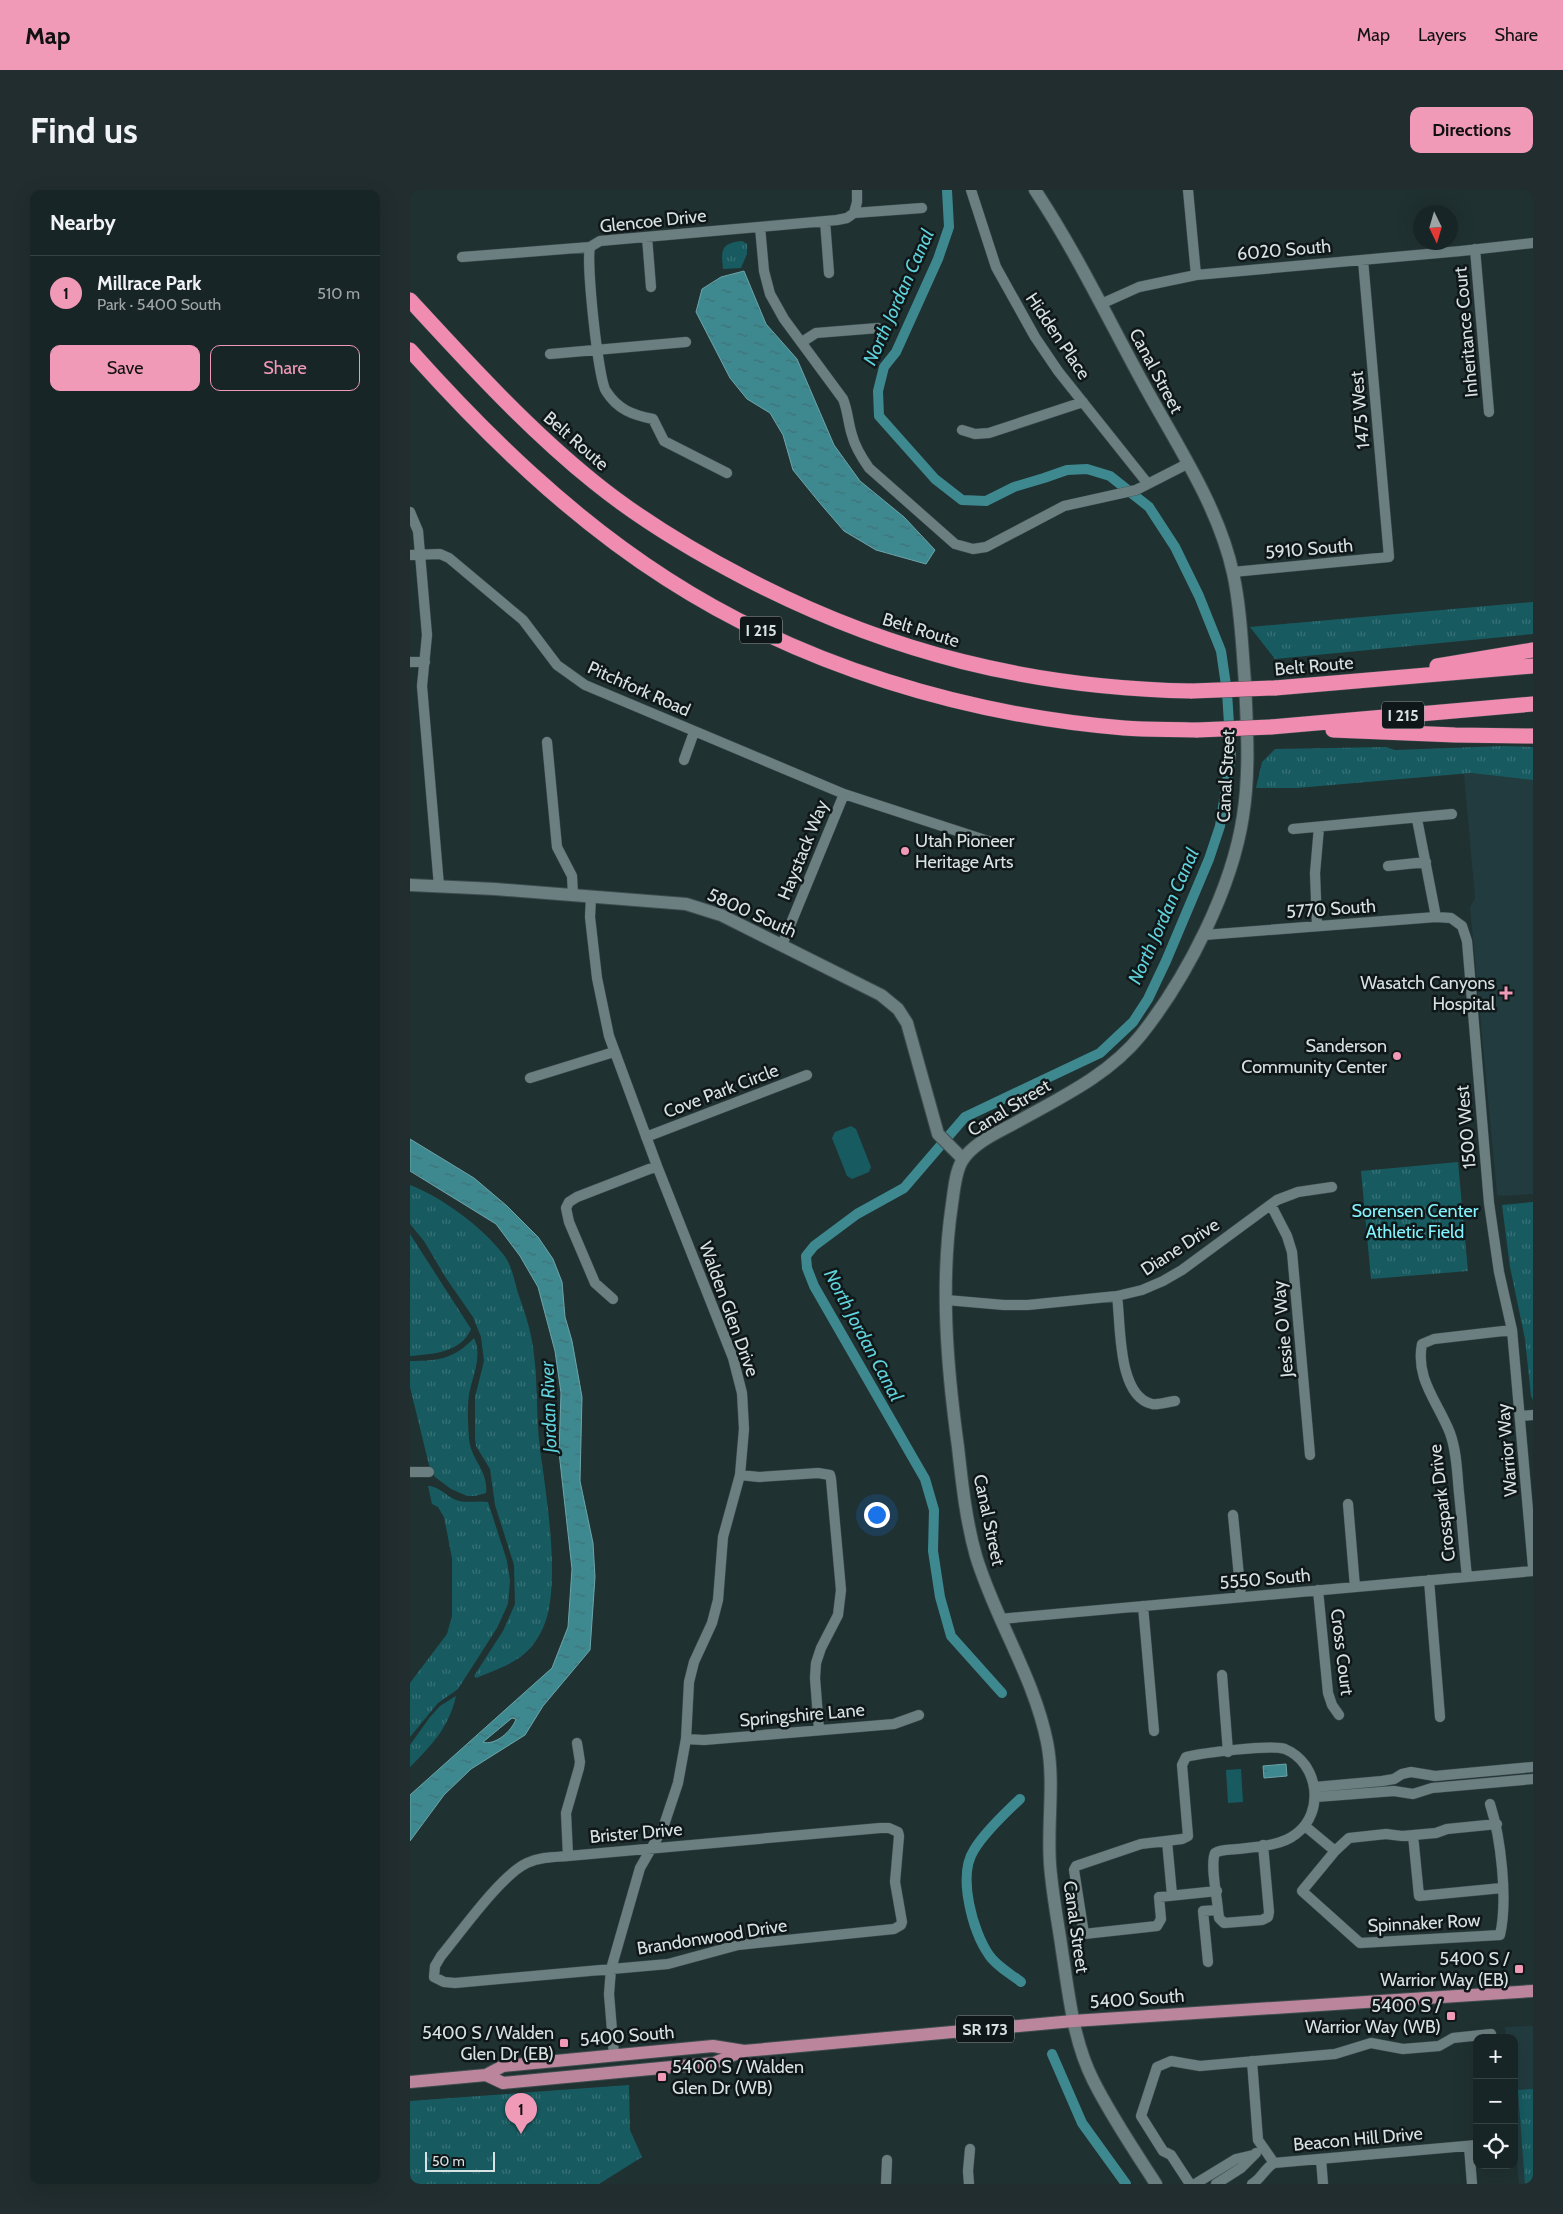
<!DOCTYPE html>
<meta charset="utf-8">
<style>
body{margin:0;font-family:Cabin,sans-serif;background:#212d2e;color:#f1f3f6}
.controls{position:absolute;right:15px;bottom:15px;display:grid;overflow:hidden;border-radius:10px;box-shadow:0 5px 20px #0002}
.controls button{width:45px;height:45px;display:grid;place-items:center;padding:0;border:0;border-bottom:1px solid #364243;background:#182526;color:#f1f3f6;font:25px sans-serif}
.compass{position:absolute;left:1003px;top:15px;width:45px;height:45px;border-radius:50%;background:#182526;box-shadow:0 5px 20px #0002;rotate:175deg}
.scale{position:absolute;left:15px;bottom:12px;width:70px;box-sizing:border-box;padding-left:5px;border:2px solid #d8e2e3;border-top:0;font-size:14px;line-height:18px;white-space:nowrap;color:#d8e2e3;-webkit-text-stroke:4px #101718;paint-order:stroke}
.you{position:absolute;left:466px;top:1324px;width:18px;height:18px;margin:-12px;border:4px solid #fff;border-radius:50%;background:#1a73e8;box-shadow:0 0 0 8px #1a73e833}
.badge{display:grid;place-items:center;width:32px;height:32px;border-radius:50%;background:#f09ab7;color:#111;font-size:16px;font-weight:700}
.pin{position:absolute;translate:-50% -41px;filter:drop-shadow(0 1px 2px #0008)}
.pin::after{content:'';position:absolute;top:26px;width:18px;height:15px;background:inherit;clip-path:polygon(0 0,100% 0,50% 100%)}
.list{margin:0;padding:0;list-style:none}
h2{display:flex;justify-content:space-between;align-items:center;height:65px;margin:0;padding:0 20px;font-size:21px}
h2 small{font-size:16px;font-weight:400;color:#9fa5a7}
.list li{display:grid;grid-template-columns:32px 1fr auto;gap:15px;align-items:center;box-sizing:border-box;height:75px;padding:0 20px;border-top:1px solid #364243}
.list b{display:block;font-size:19px;white-space:nowrap}
.list p{margin:0;font-size:16px;white-space:nowrap;color:#9fa5a7}
.list em{font-size:16px;font-style:normal;color:#9fa5a7}
.actions{display:flex;gap:10px;padding:15px 20px}
.actions a{flex:1;padding:11px 0;border:1px solid #f09ab7;border-radius:10px;text-align:center;font-size:18px;color:#f09ab7}
.actions .main{background:#f09ab7;color:#111}
.icon{flex:none;width:28px;height:28px;fill:none;stroke:currentColor;stroke-width:2;stroke-linecap:round;stroke-linejoin:round}
.map{position:relative;flex:none;width:1123px;height:1994px;overflow:hidden;border-radius:10px}
header{display:flex;align-items:center;gap:30px;box-sizing:border-box;height:70px;padding:0 25px;background:#f09ab7;color:#111}
header strong{font-size:24px}
nav{display:flex;gap:28px;margin-inline-start:auto;font-size:18px}
.intro{display:flex;align-items:center;justify-content:space-between;box-sizing:border-box;height:120px;padding:0 30px}
h1{margin:0;font-size:35px}
.button{padding:12px 22px;border-radius:10px;background:#f09ab7;color:#111;font-size:18px;font-weight:700}
main{display:flex;gap:30px;padding:0 30px}
aside{flex:1;background:#182526;border-radius:10px;box-shadow:0 5px 20px #0002}
.map>svg:first-child{display:block}
.built{fill:#223b3e}
.grass{fill:url(#grass-tufts)}
.garden{fill:#175b60}
.water{fill:url(#water-ripples);stroke:#6ca4a9;fill-rule:evenodd}
.lines{fill:none;stroke-linecap:round;stroke-linejoin:round}
.canal{stroke:#3e8990;stroke-width:10}
.minor-casing{stroke:#3e4d4e;stroke-width:11}
.tertiary-casing{stroke:#3e4d4e;stroke-width:14}
.primary-casing{stroke:#3e4d4e;stroke-width:14}
.motorway-casing{stroke:#3e4d4e;stroke-width:16}
.minor{stroke:#6b7e80;stroke-width:10}
.tertiary{stroke:#6b7e80;stroke-width:12}
.primary{stroke:#bb869c;stroke-width:12}
.motorway{stroke:#f08caf;stroke-width:15}
.motorway-bridge-casing{stroke:#3e4d4e;stroke-width:16;stroke-linecap:butt}
.motorway-bridge{stroke:#f08caf;stroke-width:15}
.poi-dot{fill:#f09ab7;stroke:#101718;stroke-width:2}
.labels{text-anchor:middle;stroke-width:5;stroke-linejoin:round;paint-order:stroke}
.shield{fill:#101718;stroke:#9ca5a6;stroke-width:1}
.shield-label{font-size:16px;font-weight:bold;fill:#d8e2e3}
.street-label{font-size:18px;fill:#d8e2e3;stroke:#101718}
.poi-label{font-size:18px;fill:#d8e2e3;stroke:#101718;text-anchor:end}
.park-label{font-size:18px;fill:#83f4fe;stroke:#101718}
.water-label{font-size:19px;font-style:italic;fill:#5fd2dc;stroke:#101718}
</style>
<header>
<strong>Map</strong>
<nav><a>Map</a><a>Layers</a><a>Share</a></nav>
</header>
<div class="intro"><h1>Find us</h1><a class="button">Directions</a></div>
<main>
<aside>
<h2>Nearby<small></small></h2>
<ul class="list">
<li><span class="badge">1</span><div><b>Millrace Park</b><p>Park · 5400 South</p></div><em>510 m</em></li>
</ul>
<div class="actions"><a class="main">Save</a><a>Share</a></div>
</aside>
<div class="map">
<svg width="1123" height="1994" viewBox="0 0 1123 1994">
<defs>
<pattern id="grass-tufts" width="24" height="20" patternUnits="userSpaceOnUse" patternTransform="scale(1.25)"><rect width="24" height="20" fill="#175b60"/><path d="M3 7l-1-3M5 7V3M7 7l1-3M15 17l-1-3M17 17v-4M19 17l1-3" fill="none" stroke="#387277"/></pattern>
<pattern id="water-ripples" width="26" height="14" patternUnits="userSpaceOnUse" patternTransform="scale(1.25)"><rect width="26" height="14" fill="#3e8990"/><path d="M2 4q2-2 4 0t4 0M15 11q2-2 4 0t4 0" fill="none" stroke="#3f7175"/></pattern>
</defs>
<rect width="100%" height="100%" fill="#203132"/>
<path class="built" d="M 1061,583 L 1123,590 L 1123,1004 L 1092,1006 L 1087,1005 L 1060,717 L 1065,708 L 1054,584 Z
M 1123,1836 L 1123,1994 L 1109,1994 L 1104,1938 L 1104,1848 L 1096,1848 L 1095,1837 Z"/>
<path class="grass" d="M 332,51 L 337,54 L 337,64 L 331,78 L 313,79 C 311,60 311,53 332,51 Z
M 1123,412 L 1123,444 L 865,469 L 840,437 Z
M 1094,556 L 1123,557 L 1123,590 L 1061,583 L 887,598 L 846,598 L 852,572 L 865,559 L 976,557 L 985,560 Z
M 1048,972 L 1058,1081 L 961,1089 L 951,981 Z
M 0,995 C 33,1008 71,1036 93,1064 C 102,1075 104,1090 108,1103 C 115,1123 122,1143 124,1165 C 128,1196 126,1228 130,1259 C 136,1304 152,1397 133,1438 C 118,1471 96,1475 66,1488 L 64,1486 L 93,1441 L 105,1414 L 104,1375 L 85,1315 L 80,1279 L 66,1256 L 65,1248 L 65,1207 L 74,1171 L 71,1147 L 63,1127 L 36,1088 L 14,1051 L 0,1034 Z
M 1123,1012 L 1123,1210 L 1121,1206 L 1115,1149 L 1100,1077 L 1092,1015 Z
M 0,1044 L 61,1139 C 51,1163 22,1164 0,1166 Z
M 64,1148 C 73,1167 62,1186 59,1205 C 57,1219 58,1235 59,1248 C 60,1269 79,1281 76,1303 L 65,1306 L 57,1306 L 41,1299 L 25,1287 L 19,1275 L 0,1197 L 0,1171 C 28,1171 44,1169 64,1148 Z
M 18,1296 C 29,1296 36,1306 46,1310 C 57,1314 67,1310 78,1312 L 97,1371 L 100,1391 L 98,1414 L 87,1438 L 48,1499 L 28,1513 L 0,1547 L 0,1493 L 37,1444 L 42,1426 L 42,1368 L 34,1327 L 28,1317 L 22,1314 Z
M 46,1506 C 39,1537 22,1555 0,1577 L 0,1555 L 20,1527 L 30,1516 Z
M 219,1895 L 220,1940 L 232,1967 L 189,1994 L 0,1994 L 0,1911 Z
M 1123,1899 L 1123,1994 L 1115,1994 L 1108,1900 Z"/>
<path class="garden" d="M 441,936 L 446,939 L 461,977 L 459,982 L 442,989 L 437,986 L 422,948 L 425,942 Z
M 831,1579 L 833,1612 L 818,1613 L 816,1580 Z"/>
<path class="water" d="M 334,81 L 356,134 L 387,169 L 424,255 L 450,291 L 494,327 L 525,360 L 516,374 L 466,360 L 434,341 L 409,312 L 383,280 L 373,245 L 360,223 L 337,209 L 320,188 L 286,122 L 292,99 L 311,87 Z
M 0,949 L 64,988 L 97,1016 L 128,1047 L 143,1069 L 152,1092 L 155,1127 L 162,1151 L 172,1207 L 170,1291 L 183,1353 L 185,1387 L 180,1460 L 133,1516 L 115,1545 L 61,1579 L 34,1605 L 0,1651 L 0,1605 L 142,1478 L 158,1437 L 162,1379 L 149,1262 L 151,1203 L 145,1161 L 128,1097 L 110,1066 L 86,1034 L 0,981 ZM 102,1528 L 106,1529 C 102,1541 85,1556 73,1552 Z
M 876,1574 L 877,1586 L 854,1588 L 853,1576 Z"/>
<g class="lines">
<path class="canal" d="M 537,0 L 539,37 L 528,69 L 486,162 L 474,177 L 468,201 L 469,226 L 525,289 L 552,310 L 576,311 L 604,297 L 634,288 L 657,280 L 677,279 L 700,286 L 739,317 L 765,357 L 789,406 L 811,461 L 817,502 L 821,566 L 810,636 L 799,669 L 756,771 L 738,809 L 723,832 L 690,863 L 555,927 L 494,998 L 447,1024 L 404,1056 L 396,1066 L 397,1078 L 404,1096 L 515,1289 L 524,1320 L 523,1361 L 530,1407 L 541,1446 L 592,1503
M 610,1609 C 595,1623 574,1643 564,1660 C 547,1686 563,1742 579,1765 C 586,1776 601,1784 611,1792
M 642,1864 L 672,1933 L 716,1994"/>
<defs>
<path id="minor" d="M 561,0 L 586,77 L 625,147 L 648,181 L 738,294
M 778,0 L 786,85
M 444,23 L 447,12 L 447,0
M 415,31 L 419,83
M 350,37 L 354,81 L 360,104 L 374,129 L 433,209 C 438,221 438,233 442,245 C 445,257 452,268 459,278 L 545,354 L 563,359 L 576,357 L 654,316 L 726,300 L 777,274
M 237,47 L 241,97
M 1065,59 L 1079,222
M 52,67 L 180,57
M 691,114 L 729,97 L 786,85 L 1051,61 L 1123,53
M 392,152 L 406,143 L 468,138
M 140,164 L 276,152
M 552,240 L 565,244 L 579,243 L 673,212
M 317,283 L 254,251 L 243,229 C 223,225 208,220 196,201 C 188,189 176,72 180,57 L 190,51 L 427,30 L 437,28 L 444,23 L 512,18
M 0,322 L 8,341 L 17,445 L 12,496 L 29,696
M 0,365 L 30,364 L 39,368 L 113,430 L 147,475 L 175,495 L 434,604 L 581,652
M 823,382 L 979,367 L 953,70
M 0,472 L 15,472
M 137,552 L 147,657 L 162,686 L 163,705
M 274,570 L 284,542
M 1007,629 L 1026,727
M 883,639 L 1042,624
M 978,676 L 1016,672
M 181,707 L 180,727 L 187,788 L 199,846 L 247,976 L 323,1168 L 332,1203 L 334,1239 L 330,1285 L 313,1347 L 308,1410 L 302,1433 L 284,1472 L 279,1492 L 276,1549 L 268,1593 L 253,1638 L 230,1678 L 201,1779 L 199,1804 L 204,1865
M 907,736 L 905,683 L 909,637
M 794,745 L 1026,727 L 1041,728 L 1052,736 L 1057,751 L 1079,1013 L 1089,1082 L 1102,1140 L 1123,1377
M 372,755 L 434,604
M 120,888 L 204,862
M 236,947 L 397,885
M 861,1015 L 877,1046 L 882,1062 L 900,1265
M 707,1106 C 711,1134 707,1206 742,1214 C 749,1215 757,1212 765,1211
M 203,1109 L 185,1093 L 159,1032 L 156,1018 L 159,1012 L 167,1007 L 247,976
M 536,1110 L 594,1115 L 618,1115 L 707,1106 L 732,1100 L 753,1091 L 772,1080 L 867,1010 L 888,1002 L 922,997
M 1111,1226 L 1123,1225
M 0,1282 L 19,1282
M 330,1285 L 349,1287 L 408,1283 L 420,1285 L 421,1289 L 431,1400 L 428,1425 L 411,1458 L 406,1473 L 405,1488 L 409,1540
M 938,1314 L 945,1397
M 823,1325 L 831,1407
M 1057,1387 C 1054,1359 1052,1331 1049,1303 C 1047,1283 1047,1262 1040,1243 C 1028,1212 1005,1189 1012,1154 L 1024,1149 L 1102,1140
M 1019,1390 L 1030,1527
M 908,1400 L 918,1503 L 922,1515 L 929,1525
M 733,1416 L 744,1541
M 590,1429 L 1123,1381
M 812,1485 L 818,1562
M 276,1549 L 294,1550 L 484,1534 L 509,1525
M 905,1597 L 972,1591 L 984,1589 L 992,1584 L 1001,1582 L 1025,1586 L 1123,1577
M 906,1607 L 984,1601 L 1003,1604 L 1022,1598 L 1123,1589
M 1080,1614 C 1091,1648 1098,1710 1090,1745 L 950,1753 L 892,1701 L 925,1661 L 939,1648 L 976,1644 L 992,1646 L 1026,1643 L 1037,1639 L 1087,1634
M 895,1636 L 925,1661
M 470,1638 L 479,1638 L 488,1642 L 489,1646 L 485,1692 L 492,1732 L 491,1735 L 484,1739 L 328,1755 L 258,1774 L 45,1793 L 34,1792 L 24,1787 L 25,1776 L 31,1766 C 51,1742 91,1685 117,1673 C 130,1667 144,1667 158,1666 Z
M 1003,1645 L 1009,1706 L 1092,1698
M 757,1651 L 762,1705
M 158,1666 L 156,1623 L 169,1578 L 170,1572 L 167,1553
M 808,1720 L 809,1728 L 814,1733 L 852,1730 L 858,1727 L 859,1722 L 853,1655
M 798,1772 L 793,1721 L 808,1720 C 807,1706 800,1675 805,1663 C 812,1659 820,1660 828,1659 C 846,1657 871,1656 886,1644 C 915,1623 909,1573 875,1559 C 862,1554 792,1563 776,1567 L 772,1575 L 778,1646 L 772,1649 L 731,1654 L 666,1676 L 664,1680 L 674,1744 L 747,1736 L 751,1729 L 749,1707 L 807,1701
M 842,1871 L 848,1950 L 864,1973
M 1059,1956 L 1062,1994
M 911,1969 L 913,1994
M 476,1994 L 477,1970
M 559,1994 L 558,1981 L 560,1959
M 780,1994 L 761,1965 L 753,1961 L 731,1926 L 747,1877 L 761,1871 L 790,1876 L 925,1864 L 961,1853 L 993,1859 L 1029,1856 L 1043,1848 L 1081,1844 L 1082,1848
M 785,1994 L 826,1969 L 843,1965
M 806,1994 L 831,1978 L 846,1963
M 842,1994 C 852,1988 854,1979 864,1973 L 1067,1955"/>
<path id="tertiary" d="M 625,0 C 666,62 698,129 733,193 C 766,254 808,315 823,383 C 831,419 832,457 835,493 C 837,537 840,582 833,626 C 822,699 777,787 731,845 C 699,885 650,908 605,933 C 587,943 563,953 552,971 C 545,983 544,1001 542,1014 C 530,1094 537,1177 548,1257 C 552,1293 556,1331 566,1366 C 585,1429 624,1487 637,1552 C 645,1592 637,1633 640,1674 C 642,1703 648,1732 652,1761 C 659,1805 663,1850 683,1890 C 701,1926 724,1960 746,1994
M 0,695 L 85,699 L 276,714 L 311,725 L 471,805 L 488,819 L 497,833 L 528,944 L 553,969"/>
<path id="primary" d="M 76,1885 L 93,1893 L 304,1873 L 333,1861
M 0,1892 L 76,1885 L 93,1876 L 303,1856 L 334,1861 L 663,1831 L 1123,1801"/>
<path id="motorway" d="M 0,110 C 58,173 117,238 184,292 C 231,330 283,361 337,389 C 480,463 621,498 782,501
M 0,160 C 76,245 160,327 257,389 C 392,476 556,525 714,538 C 738,540 763,539 787,540
M 1027,476 L 1123,460
M 865,498 L 1123,476
M 861,537 L 1123,514
M 923,540 L 1045,545 L 1123,546"/>
</defs>
<use href="#minor" class="minor-casing"/>
<use href="#tertiary" class="tertiary-casing"/>
<use href="#primary" class="primary-casing"/>
<use href="#motorway" class="motorway-casing"/>
<use href="#minor" class="minor"/>
<use href="#tertiary" class="tertiary"/>
<use href="#primary" class="primary"/>
<use href="#motorway" class="motorway"/>
<defs>
<path id="motorway-bridge" d="M 782,501 L 865,498
M 787,540 L 861,537"/>
</defs>
<use href="#motorway-bridge" class="motorway-bridge-casing"/>
<use href="#motorway-bridge" class="motorway-bridge"/>
</g>
<g class="poi-dot">
<circle cx="495" cy="661" r="5"/>
<path d="M1093.5 795.5h5v5h5v5h-5v5h-5v-5h-5v-5h5z"/>
<circle cx="987" cy="866" r="5"/>
<rect x="1104" y="1774" width="10" height="10" rx="2.5"/>
<rect x="1036" y="1821" width="10" height="10" rx="2.5"/>
<rect x="149" y="1848" width="10" height="10" rx="2.5"/>
<rect x="247" y="1882" width="10" height="10" rx="2.5"/>
</g>
<g class="labels">
<g class="shield">
<rect x="330" y="426.5" width="42" height="27" rx="4"/>
<rect x="972" y="511.5" width="42" height="27" rx="4"/>
<rect x="546" y="1825.5" width="58" height="27" rx="4"/>
</g>
<g class="shield-label">
<text x="351" y="446">I 215</text>
<text x="993" y="531">I 215</text>
<text x="575" y="1845">SR 173</text>
</g>
<g class="street-label">
<text transform="translate(243 31) rotate(-6)" y="6">Glencoe Drive</text>
<text transform="translate(874 60) rotate(-5)" y="6">6020 South</text>
<text transform="translate(1056 142) rotate(-95)" y="6">Inheritance Court</text>
<text transform="translate(648 146) rotate(56)" y="6">Hidden Place</text>
<text transform="translate(746 181) rotate(62)" y="6">Canal Street</text>
<text transform="translate(950 220) rotate(-95)" y="6">1475 West</text>
<text transform="translate(166 251) rotate(41)" y="6">Belt Route</text>
<text transform="translate(899 359) rotate(-5)" y="6">5910 South</text>
<text transform="translate(511 440) rotate(17)" y="6">Belt Route</text>
<text transform="translate(904 476) rotate(-5)" y="6">Belt Route</text>
<text transform="translate(229 499) rotate(24)" y="6">Pitchfork Road</text>
<text transform="translate(816 586) rotate(-87)" y="6">Canal Street</text>
<text transform="translate(393 660) rotate(-68)" y="6">Haystack Way</text>
<text transform="translate(921 719) rotate(-4)" y="6">5770 South</text>
<text transform="translate(342 723) rotate(24)" y="6">5800 South</text>
<text transform="translate(311 901) rotate(-21)" y="6">Cove Park Circle</text>
<text transform="translate(599 918) rotate(-31)" y="6">Canal Street</text>
<text transform="translate(1056 937) rotate(-95)" y="6">1500 West</text>
<text transform="translate(770 1057) rotate(-33)" y="6">Diane Drive</text>
<text transform="translate(319 1119) rotate(70)" y="6">Walden Glen Drive</text>
<text transform="translate(873 1139) rotate(-95)" y="6">Jessie O Way</text>
<text transform="translate(1097 1260) rotate(-95)" y="6">Warrior Way</text>
<text transform="translate(1032 1313) rotate(-97)" y="6">Crosspark Drive</text>
<text transform="translate(579 1330) rotate(78)" y="6">Canal Street</text>
<text transform="translate(855 1389) rotate(-5)" y="6">5550 South</text>
<text transform="translate(932 1462) rotate(83)" y="6">Cross Court</text>
<text transform="translate(392 1525) rotate(-5)" y="6">Springshire Lane</text>
<text transform="translate(226 1643) rotate(-5)" y="6">Brister Drive</text>
<text transform="translate(1014 1733) rotate(-3)" y="6">Spinnaker Row</text>
<text transform="translate(666 1737) rotate(82)" y="6">Canal Street</text>
<text transform="translate(302 1747) rotate(-9)" y="6">Brandonwood Drive</text>
<text transform="translate(727 1809) rotate(-4)" y="6">5400 South</text>
<text transform="translate(217 1846) rotate(-5)" y="6">5400 South</text>
<text transform="translate(948 1949) rotate(-5)" y="6">Beacon Hill Drive</text>
</g>
<g class="poi-label">
<text x="505" y="657" text-anchor="start">Utah Pioneer<tspan x="505" dy="21">Heritage Arts</tspan></text>
<text x="1085" y="799">Wasatch Canyons<tspan x="1085" dy="21">Hospital</tspan></text>
<text x="977" y="862">Sanderson<tspan x="977" dy="21">Community Center</tspan></text>
<text x="1099" y="1775">5400 S /<tspan x="1099" dy="21">Warrior Way (EB)</tspan></text>
<text x="1031" y="1822">5400 S /<tspan x="1031" dy="21">Warrior Way (WB)</tspan></text>
<text x="144" y="1849">5400 S / Walden<tspan x="144" dy="21">Glen Dr (EB)</tspan></text>
<text x="262" y="1883" text-anchor="start">5400 S / Walden<tspan x="262" dy="21">Glen Dr (WB)</tspan></text>
</g>
<g class="park-label">
<text x="1005" y="1027">Sorensen Center<tspan x="1005" dy="21">Athletic Field</tspan></text>
</g>
<g class="water-label">
<text transform="translate(488 107) rotate(-66)" y="7">North Jordan Canal</text>
<text transform="translate(753 726) rotate(-66)" y="7">North Jordan Canal</text>
<text transform="translate(454 1145) rotate(62)" y="7">North Jordan Canal</text>
<text transform="translate(138 1217) rotate(-92)" y="7">Jordan River</text>
</g>
</g>
</svg>
<div class="controls">
<button>+</button>
<button>−</button>
<button><svg class="icon" aria-label="locate" viewBox="0 0 24 24"><circle cx="12" cy="12" r="6"/><path d="M12 2v4M12 18v4M2 12h4M18 12h4"/></svg></button>
</div>
<svg class="compass" viewBox="-18 -18 36 36"><path d="M0-13l5 13h-10z" fill="#e53935"/><path d="M0 13l5-13h-10z" fill="#9fa5a7"/></svg>
<div class="scale">50 m</div>
<div class="you"></div>
<div class="pin badge" style="left:111px;top:1944px">1</div>
</div>
</main>
